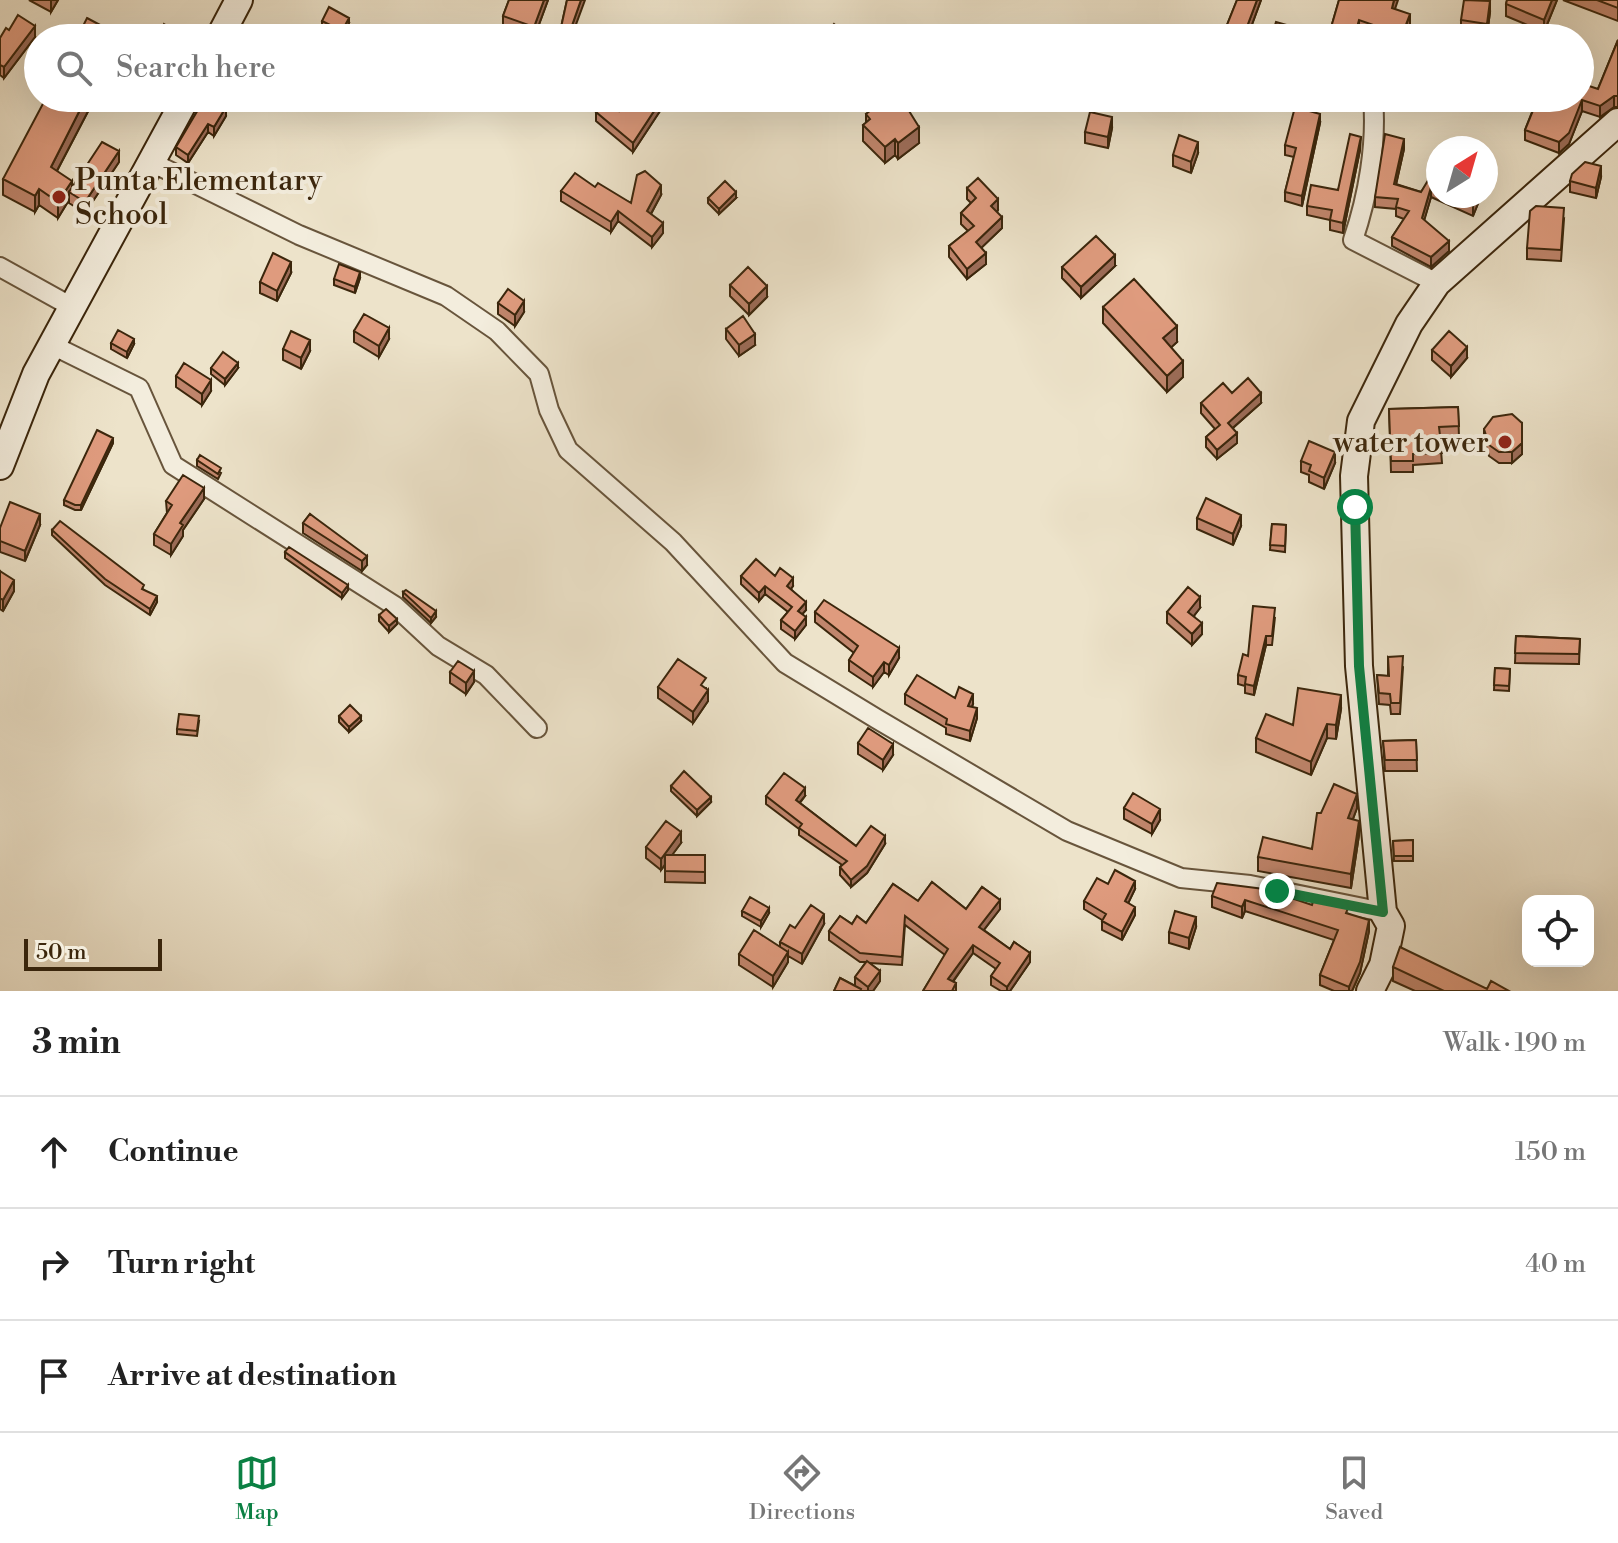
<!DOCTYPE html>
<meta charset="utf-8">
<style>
body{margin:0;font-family:"Libre Bodoni",serif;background:#f6f6f6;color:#222}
.controls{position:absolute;right:24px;bottom:24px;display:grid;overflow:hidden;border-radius:16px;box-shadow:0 8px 32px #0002}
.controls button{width:72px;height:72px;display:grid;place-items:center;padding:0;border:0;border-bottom:2px solid #e0e0e0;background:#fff;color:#222;font:40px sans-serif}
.compass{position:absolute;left:1426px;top:136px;width:72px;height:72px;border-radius:50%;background:#fff;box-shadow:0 8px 32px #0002;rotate:37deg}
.scale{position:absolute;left:24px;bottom:20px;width:138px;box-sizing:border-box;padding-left:8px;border:4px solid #3b260c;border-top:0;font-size:22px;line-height:28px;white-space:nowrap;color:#3b260c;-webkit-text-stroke:6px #f3eddd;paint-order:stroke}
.stop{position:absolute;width:24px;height:24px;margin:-18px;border:6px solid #0b8043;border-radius:50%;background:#fff}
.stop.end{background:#0b8043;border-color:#fff;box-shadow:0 2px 8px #0008}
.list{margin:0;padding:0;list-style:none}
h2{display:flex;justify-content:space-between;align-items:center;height:104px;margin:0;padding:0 32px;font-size:34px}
h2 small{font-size:26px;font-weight:400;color:#767676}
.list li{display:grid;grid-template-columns:52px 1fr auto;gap:24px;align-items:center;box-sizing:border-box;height:112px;padding:0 32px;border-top:2px solid #e0e0e0}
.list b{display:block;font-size:30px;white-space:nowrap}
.list em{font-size:26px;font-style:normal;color:#767676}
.icon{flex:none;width:44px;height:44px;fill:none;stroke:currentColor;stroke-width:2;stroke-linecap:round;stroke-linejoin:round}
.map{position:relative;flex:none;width:1618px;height:991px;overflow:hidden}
.search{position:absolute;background:#fff;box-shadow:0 8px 32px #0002;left:24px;right:24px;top:24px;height:88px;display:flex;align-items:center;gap:20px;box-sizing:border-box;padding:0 28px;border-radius:44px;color:#767676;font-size:30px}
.sheet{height:440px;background:#fff}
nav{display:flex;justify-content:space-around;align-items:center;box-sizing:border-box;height:112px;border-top:2px solid #e0e0e0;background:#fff;font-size:22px;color:#767676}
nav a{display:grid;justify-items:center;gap:4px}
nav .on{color:#0b8043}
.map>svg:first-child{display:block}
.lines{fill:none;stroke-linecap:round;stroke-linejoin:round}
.street-casing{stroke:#68553c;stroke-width:22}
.secondary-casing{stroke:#3b260c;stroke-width:30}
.street{stroke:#f3eddd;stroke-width:18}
.secondary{stroke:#f3eddd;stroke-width:26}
.wall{fill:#c0856c;stroke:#3b260c;stroke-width:2}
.shaded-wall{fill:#9c6c58;stroke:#3b260c;stroke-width:2}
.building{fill:#df9b7e;stroke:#3b260c;stroke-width:2}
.route{stroke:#0b8043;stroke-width:10}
.poi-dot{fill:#8f2418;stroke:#f3eddd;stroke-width:3}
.labels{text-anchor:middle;stroke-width:8;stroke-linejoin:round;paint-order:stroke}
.poi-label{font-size:30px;fill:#3b260c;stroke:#f3eddd;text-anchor:start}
</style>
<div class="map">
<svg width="1618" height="991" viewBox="0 0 1618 991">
<rect width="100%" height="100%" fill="#ede3ca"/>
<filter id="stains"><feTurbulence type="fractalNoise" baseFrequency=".0025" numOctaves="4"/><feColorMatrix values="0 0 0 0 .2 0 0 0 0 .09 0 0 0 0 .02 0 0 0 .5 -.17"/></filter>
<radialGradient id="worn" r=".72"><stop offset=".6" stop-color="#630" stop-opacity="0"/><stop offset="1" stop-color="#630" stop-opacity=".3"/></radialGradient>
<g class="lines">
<defs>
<path id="street" d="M 1373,98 C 1377,144 1368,196 1353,240 L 1437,283
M 151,162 L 299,235 L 446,296 L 497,331 L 539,374 L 549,410 L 568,450 L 673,542 L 785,663 L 877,719 L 1067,831 L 1181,878 L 1250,885 L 1383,912
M 0,267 L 72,307
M 52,345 L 139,388 L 173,465 L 395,606 L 438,646 L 486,675 L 537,728"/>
<path id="secondary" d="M 219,38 L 239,0
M 0,466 L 36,374 L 186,98
M 1370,991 L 1383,965 L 1391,926 L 1383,912 L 1359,666 L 1354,476 L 1361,421 L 1409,324 L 1437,283 L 1618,122"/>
</defs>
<use href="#street" class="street-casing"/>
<use href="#secondary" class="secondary-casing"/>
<use href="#street" class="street"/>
<use href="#secondary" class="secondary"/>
</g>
<path class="wall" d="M 29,0 L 58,0 L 51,12 Z
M 509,0 L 548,0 L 534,38 L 503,27 L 503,16 Z
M 567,0 L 571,38 L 560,38 L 560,32 Z
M 1237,0 L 1261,0 L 1247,38 L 1231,38 L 1227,36 L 1227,25 Z
M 1339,0 L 1395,9 L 1410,25 L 1405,38 L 1379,38 L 1359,31 L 1357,38 L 1328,38 Z
M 1507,0 L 1557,0 L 1544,32 L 1506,16 L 1506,4 Z
M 1563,0 L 1618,0 L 1618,21 Z
M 1490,12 L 1487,35 L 1461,31 L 1461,20 Z
M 322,21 L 349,23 L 342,37 L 322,26 Z
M 9,30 L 35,37 L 4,78 L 0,75 L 0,38 Z
M 1618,40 L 1618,107 L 1614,107 L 1600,117 L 1582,111 L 1569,144 L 1559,153 L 1525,140 L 1525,130 L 1534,107 L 1522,103 L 1522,98 L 1580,98 L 1598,89 Z
M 95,98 L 57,171 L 72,188 L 119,162 L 85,213 L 69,203 L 69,200 L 58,218 L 39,205 L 35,212 L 3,195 L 3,179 Z
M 205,98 L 226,116 L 214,136 L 208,132 L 188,163 L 176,155 L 176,147 Z
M 886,109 L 919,143 L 898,159 L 895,155 L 885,163 L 863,141 L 863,125 L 866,123 L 866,114 Z
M 619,111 L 660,111 L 633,152 L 596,121 L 596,112 Z
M 1320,123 L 1302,206 L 1285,201 L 1285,192 L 1294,157 L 1285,155 L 1285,145 Z
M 1112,128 L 1108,148 L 1085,143 L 1085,132 Z
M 1361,137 L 1360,150 L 1343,233 L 1330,230 L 1330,220 L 1307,215 L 1307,206 L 1338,190 Z
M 1404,149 L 1396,184 L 1421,192 L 1438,168 L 1438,196 L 1481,196 L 1473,216 L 1431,197 L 1424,220 L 1449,251 L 1431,267 L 1392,246 L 1392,237 L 1404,219 L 1396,216 L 1396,209 L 1375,207 L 1375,197 Z
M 1198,153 L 1191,173 L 1173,166 L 1173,155 Z
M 1601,177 L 1596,198 L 1570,192 L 1570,181 Z
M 595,187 L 631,203 L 661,195 L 651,214 L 663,233 L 652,247 L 618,221 L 611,232 L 561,201 L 561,191 Z
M 967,188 L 998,210 L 997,212 L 1002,228 L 981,248 L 986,264 L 967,279 L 949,257 L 949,246 L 968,231 L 961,224 L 961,213 L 971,203 L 967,199 Z
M 708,198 L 736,198 L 719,214 L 708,203 Z
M 1564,219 L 1561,261 L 1527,259 L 1527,248 Z
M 1115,266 L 1081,298 L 1062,278 L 1062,267 Z
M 291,273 L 277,301 L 260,293 L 260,282 Z
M 360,278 L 355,293 L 334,285 L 334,279 Z
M 730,285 L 767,297 L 749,315 L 730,296 Z
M 498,303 L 524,312 L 515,326 L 498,314 Z
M 1103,307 L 1177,342 L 1171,347 L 1183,377 L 1167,392 L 1103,323 Z
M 726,329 L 755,345 L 739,356 L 726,339 Z
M 354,331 L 389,339 L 379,357 L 354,342 Z
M 111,343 L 134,344 L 127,358 L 111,349 Z
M 283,349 L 310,351 L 301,369 L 283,360 Z
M 1432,350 L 1467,358 L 1451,377 L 1432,360 Z
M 211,368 L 238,368 L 225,385 L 211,374 Z
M 176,376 L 211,391 L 202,405 L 176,387 Z
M 1232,393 L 1261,403 L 1233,428 L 1237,443 L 1217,459 L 1206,447 L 1206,437 L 1215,429 L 1201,413 L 1201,403 Z
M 1458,407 L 1459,437 L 1440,438 L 1442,463 L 1413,465 L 1413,472 L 1391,472 L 1389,409 Z
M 1522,423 L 1522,454 L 1512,463 L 1499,463 L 1489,456 L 1484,440 L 1484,429 Z
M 113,443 L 81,510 L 75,510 L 64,505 L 64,500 Z
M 197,460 L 221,473 L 218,479 L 197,466 Z
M 1301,461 L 1335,463 L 1324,489 L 1309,482 L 1309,475 L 1301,472 Z
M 204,499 L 183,530 L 183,536 L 171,555 L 154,545 L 154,534 L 167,513 L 166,501 Z
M 310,514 L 367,565 L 362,571 L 303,533 L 303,523 Z
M 1197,518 L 1241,526 L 1233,545 L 1197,529 Z
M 1272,524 L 1286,525 L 1285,552 L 1270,550 Z
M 40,525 L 25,561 L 0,552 L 0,528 Z
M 52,530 L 144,590 L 157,602 L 150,615 L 105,585 L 52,535 Z
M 285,552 L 348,590 L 342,598 L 285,558 Z
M 0,571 L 14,591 L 3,611 L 0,609 Z
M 741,576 L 775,576 L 793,586 L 791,589 L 806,610 L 802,614 L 806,625 L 795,639 L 781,629 L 781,620 L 788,612 L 765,594 L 759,601 L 741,584 Z
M 403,592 L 436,617 L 431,623 L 403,597 Z
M 1200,608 L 1194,616 L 1202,634 L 1192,645 L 1167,623 L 1167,612 Z
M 815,612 L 899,658 L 889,675 L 884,672 L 873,687 L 849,671 L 849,660 L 854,653 L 815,622 Z
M 379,615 L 397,624 L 389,632 L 379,621 Z
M 1275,617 L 1272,645 L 1266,645 L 1254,695 L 1245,693 L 1245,686 L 1238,684 L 1238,675 L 1248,656 Z
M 1516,636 L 1580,639 L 1579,664 L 1515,663 Z
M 1388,657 L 1403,667 L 1400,714 L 1391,714 L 1390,705 L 1379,704 L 1377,675 L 1388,676 Z
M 1495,668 L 1510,669 L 1509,691 L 1494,690 Z
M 450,672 L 474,682 L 466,694 L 450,683 Z
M 658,687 L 706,688 L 708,701 L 693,723 L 658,698 Z
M 905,694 L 955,698 L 973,704 L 972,707 L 977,718 L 970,741 L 946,734 L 946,728 L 905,704 Z
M 1341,709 L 1336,739 L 1327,738 L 1311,775 L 1256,752 L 1256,738 Z
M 339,716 L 361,721 L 349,732 L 339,722 Z
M 199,721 L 197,736 L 177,734 L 177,729 Z
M 1416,740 L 1417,771 L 1385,771 L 1383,741 Z
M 858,743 L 893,755 L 883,770 L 858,754 Z
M 671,786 L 711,802 L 697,816 L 671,791 Z
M 766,796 L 805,796 L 800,803 L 856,846 L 885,844 L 867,873 L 851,887 L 840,875 L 840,867 L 842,865 L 799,835 L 799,829 L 766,804 Z
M 1124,808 L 1160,820 L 1152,834 L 1124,819 Z
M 1357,808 L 1353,819 L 1359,835 L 1351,888 L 1258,871 L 1258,857 L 1312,849 L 1321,813 Z
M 1413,840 L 1413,861 L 1394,861 L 1393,841 Z
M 681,843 L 672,855 L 705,855 L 705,883 L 665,882 L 665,865 L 661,870 L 646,858 L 646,847 Z
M 932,882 L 966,909 L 982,887 L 1000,900 L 1000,909 L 984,930 L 1010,949 L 1014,942 L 1030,953 L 1030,962 L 1010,991 L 1001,991 L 991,985 L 991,976 L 996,969 L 973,953 L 953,982 L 956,983 L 956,991 L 923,991 L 945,955 L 905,925 L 902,965 L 869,963 L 880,971 L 880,981 L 873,991 L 834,991 L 840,978 L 855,986 L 855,977 L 866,962 L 860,962 L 829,940 L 829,931 L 840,916 L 852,924 L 857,916 L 866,923 L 893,884 L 918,901 Z
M 1108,884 L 1135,889 L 1128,903 L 1135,915 L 1122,940 L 1102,930 L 1102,920 L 1084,909 L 1084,901 Z
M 1212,896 L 1312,905 L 1349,914 L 1369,931 L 1360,973 L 1352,991 L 1334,991 L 1320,985 L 1320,975 L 1334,940 L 1245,911 L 1242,918 L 1212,907 Z
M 742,911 L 769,913 L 761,927 L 742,916 Z
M 824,924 L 802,964 L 788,956 L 788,962 L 773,987 L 739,965 L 739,954 L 780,946 L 780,942 L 795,928 Z
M 1196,927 L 1189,949 L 1169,943 L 1169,932 Z
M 1393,967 L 1487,989 L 1509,991 L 1415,991 L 1393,981 Z"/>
<path class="shaded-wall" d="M 51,0 L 58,0 L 51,12 Z
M 544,0 L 548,0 L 534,38 L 534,27 Z
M 581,0 L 585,0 L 571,38 L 569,38 L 569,34 Z
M 1257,0 L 1261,0 L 1247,38 L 1245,38 L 1245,32 Z
M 1394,0 L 1398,0 L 1392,18 L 1392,8 Z
M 1552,0 L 1557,0 L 1544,32 L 1544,20 Z
M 1490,1 L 1490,12 L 1487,35 L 1487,24 Z
M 1410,14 L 1410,25 L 1405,38 L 1402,38 Z
M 349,18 L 349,23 L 342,37 L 342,31 Z
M 1359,20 L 1359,31 L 1357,38 L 1354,38 Z
M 35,26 L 35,37 L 4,78 L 4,67 Z
M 1614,96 L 1614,107 L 1600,117 L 1600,106 Z
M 86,98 L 95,98 L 51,182 L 51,167 Z
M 1582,100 L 1582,111 L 1569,144 L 1559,153 L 1559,142 Z
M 660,102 L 660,111 L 633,152 L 633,143 Z
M 226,107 L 226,116 L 214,136 L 214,127 Z
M 1320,114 L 1320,123 L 1302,206 L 1302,196 Z
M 1112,117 L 1112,128 L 1108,148 L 1108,137 Z
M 208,124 L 208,132 L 188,163 L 188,155 Z
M 919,127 L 919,143 L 898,159 L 898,143 Z
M 895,139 L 895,155 L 885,163 L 885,147 Z
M 1404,139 L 1404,149 L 1394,194 L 1394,184 Z
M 1360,141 L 1360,150 L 1343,233 L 1343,223 Z
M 1198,142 L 1198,153 L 1191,173 L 1191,162 Z
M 119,151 L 119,162 L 85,213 L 85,202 Z
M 1601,166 L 1601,177 L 1596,198 L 1596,188 Z
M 72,181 L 72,193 L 69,192 L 69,200 L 58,218 L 58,202 Z
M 661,185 L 661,195 L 647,221 L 647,211 Z
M 1431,187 L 1431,197 L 1422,228 L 1422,218 Z
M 39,189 L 39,205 L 35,212 L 35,196 Z
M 736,192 L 736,198 L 719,214 L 719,209 Z
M 1477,196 L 1481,196 L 1473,216 L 1473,206 Z
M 998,199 L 998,210 L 991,217 L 991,206 Z
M 618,211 L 618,221 L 611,232 L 611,222 Z
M 1002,217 L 1002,228 L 976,253 L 976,242 Z
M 663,223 L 663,233 L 652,247 L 652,237 Z
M 1449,241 L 1449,251 L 1431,267 L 1431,257 Z
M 986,253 L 986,264 L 967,279 L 967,269 Z
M 1115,255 L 1115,266 L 1081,298 L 1081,287 Z
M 291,262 L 291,273 L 277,301 L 277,291 Z
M 360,272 L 360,278 L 355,293 L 355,287 Z
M 767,286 L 767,297 L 749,315 L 749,304 Z
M 524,301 L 524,312 L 515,326 L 515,315 Z
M 1177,326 L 1177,342 L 1163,355 L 1163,338 Z
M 389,328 L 389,339 L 379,357 L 379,346 Z
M 755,334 L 755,345 L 739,356 L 739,345 Z
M 134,339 L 134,344 L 127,358 L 127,352 Z
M 310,340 L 310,351 L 301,369 L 301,358 Z
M 1467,347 L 1467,358 L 1451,377 L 1451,366 Z
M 1183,361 L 1183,377 L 1167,392 L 1167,376 Z
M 238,363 L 238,368 L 225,385 L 225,379 Z
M 211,380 L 211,391 L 202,405 L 202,394 Z
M 1261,393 L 1261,403 L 1228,432 L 1228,423 Z
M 1237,433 L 1237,443 L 1217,459 L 1217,450 Z
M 113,438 L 113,443 L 81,510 L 81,505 Z
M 1522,443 L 1522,454 L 1512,463 L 1512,452 Z
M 1335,452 L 1335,463 L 1324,489 L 1324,478 Z
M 204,488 L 204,499 L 183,530 L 183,536 L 171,555 L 171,544 L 180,523 Z
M 40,514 L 40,525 L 25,561 L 25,551 Z
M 1241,515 L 1241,526 L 1233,545 L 1233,534 Z
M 367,556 L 367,565 L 362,571 L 362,561 Z
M 793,578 L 793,586 L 787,594 L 787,586 Z
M 14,580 L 14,591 L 3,611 L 3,600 Z
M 348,585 L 348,590 L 342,598 L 342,593 Z
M 765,586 L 765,594 L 759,601 L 759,593 Z
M 157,596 L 157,602 L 150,615 L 150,609 Z
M 1200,597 L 1200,608 L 1188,623 L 1188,612 Z
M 806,602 L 806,610 L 798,619 L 798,611 Z
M 436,611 L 436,617 L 431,623 L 431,618 Z
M 806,617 L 806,625 L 795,639 L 795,631 Z
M 397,619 L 397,624 L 389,632 L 389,626 Z
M 1202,623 L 1202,634 L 1192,645 L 1192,634 Z
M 1266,636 L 1266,645 L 1254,695 L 1254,686 Z
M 899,648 L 899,658 L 889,675 L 889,665 Z
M 884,662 L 884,672 L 873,687 L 873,677 Z
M 474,671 L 474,682 L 466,694 L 466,683 Z
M 708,690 L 708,701 L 693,723 L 693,712 Z
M 973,694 L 973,704 L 968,716 L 968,706 Z
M 1341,695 L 1341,709 L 1336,739 L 1336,725 Z
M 977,708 L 977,718 L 970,741 L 970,731 Z
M 361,716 L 361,721 L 349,732 L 349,727 Z
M 1327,724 L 1327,738 L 1311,775 L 1311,762 Z
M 893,744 L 893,755 L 883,770 L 883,760 Z
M 805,788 L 805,796 L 796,807 L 796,800 Z
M 1357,794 L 1357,808 L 1348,832 L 1348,818 Z
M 711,797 L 711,802 L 697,816 L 697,810 Z
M 1160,809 L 1160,820 L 1152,834 L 1152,824 Z
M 1359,821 L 1359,835 L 1351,888 L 1351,874 Z
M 681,832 L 681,843 L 661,870 L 661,859 Z
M 885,836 L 885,844 L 867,873 L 851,887 L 851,880 Z
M 1135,881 L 1135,889 L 1125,910 L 1125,901 Z
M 1000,900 L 1000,909 L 979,936 L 979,927 Z
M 1245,900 L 1245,911 L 1242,918 L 1242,907 Z
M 1135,907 L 1135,915 L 1122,940 L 1122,932 Z
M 769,908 L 769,913 L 761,927 L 761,921 Z
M 824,914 L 824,924 L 802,964 L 802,954 Z
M 1196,917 L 1196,927 L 1189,949 L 1189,938 Z
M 1369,920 L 1369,931 L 1360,973 L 1352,991 L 1349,991 L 1349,987 Z
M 973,945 L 973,953 L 948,988 L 948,979 Z
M 788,952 L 788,962 L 773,987 L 773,976 Z
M 1030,953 L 1030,962 L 1010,991 L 1007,991 L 1007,987 Z
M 880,971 L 880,981 L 873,991 L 868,991 L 868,987 Z"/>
<path class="building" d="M 509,0 L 544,0 L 534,27 L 503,16 Z
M 567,0 L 581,0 L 569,34 L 560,32 Z
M 1237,0 L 1257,0 L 1245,32 L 1227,25 Z
M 1339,0 L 1394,0 L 1392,8 L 1410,14 L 1402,35 L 1359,20 L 1354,38 L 1328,38 Z
M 1464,0 L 1490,1 L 1487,24 L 1461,20 Z
M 1507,0 L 1552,0 L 1544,20 L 1506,4 Z
M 1597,0 L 1618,0 L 1618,8 Z
M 329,7 L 349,18 L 342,31 L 322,21 Z
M 18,15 L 35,26 L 4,67 L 0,65 L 0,38 L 6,28 L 9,30 Z
M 87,18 L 119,35 L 118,38 L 77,38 Z
M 1276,22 L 1297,28 L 1294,38 L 1271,38 Z
M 164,24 L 178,32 L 175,38 L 157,38 Z
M 834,24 L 851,38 L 823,38 Z
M 1618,40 L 1618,96 L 1614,96 L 1600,106 L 1582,100 L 1569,133 L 1559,142 L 1525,130 L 1538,98 L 1580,98 L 1580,83 L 1598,89 Z
M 46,98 L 86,98 L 51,167 L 72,181 L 58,202 L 39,189 L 35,196 L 3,179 Z
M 205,98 L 211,98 L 226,107 L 214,127 L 208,124 L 188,155 L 176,147 Z
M 628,98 L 654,98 L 660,102 L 633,143 L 596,112 L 606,100 L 619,111 Z
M 901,98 L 919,127 L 898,143 L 895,139 L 885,147 L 863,125 L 870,119 L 866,114 L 881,102 L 886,109 Z
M 1295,107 L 1320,114 L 1302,196 L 1285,192 L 1296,148 L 1285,145 Z
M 1090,112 L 1112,117 L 1108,137 L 1085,132 Z
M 1350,134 L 1361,137 L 1360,141 L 1343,223 L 1330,220 L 1332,210 L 1307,206 L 1311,185 L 1338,190 Z
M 1385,134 L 1404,139 L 1394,184 L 1421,192 L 1436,167 L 1438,168 L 1438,190 L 1431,187 L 1422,218 L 1449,241 L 1431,257 L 1392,237 L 1409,211 L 1396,207 L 1398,199 L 1375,197 Z
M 1179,135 L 1198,142 L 1191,162 L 1173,155 Z
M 102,142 L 119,151 L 85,202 L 69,192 Z
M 1585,162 L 1601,166 L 1596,188 L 1570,181 L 1572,174 Z
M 645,171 L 661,185 L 647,211 L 663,223 L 652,237 L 618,211 L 611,222 L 561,191 L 575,173 L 595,187 L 598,183 L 631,203 L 637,175 Z
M 978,178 L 998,199 L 991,206 L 1002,217 L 976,242 L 986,253 L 967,269 L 949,246 L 974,226 L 961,213 L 976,198 L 967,188 Z
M 725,181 L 736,192 L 719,209 L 708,198 Z
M 1451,196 L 1477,196 L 1473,206 Z
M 1536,206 L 1564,208 L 1561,250 L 1527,248 L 1530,211 Z
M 1096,236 L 1115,255 L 1081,287 L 1062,267 Z
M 273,253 L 291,262 L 277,291 L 260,282 Z
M 339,264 L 360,272 L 355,287 L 334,279 Z
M 748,267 L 767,286 L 749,304 L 730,285 Z
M 1134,279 L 1177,326 L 1163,338 L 1183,361 L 1167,376 L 1103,307 Z
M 508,289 L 524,301 L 515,315 L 498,303 Z
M 364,314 L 389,328 L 379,346 L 354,331 Z
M 743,316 L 755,334 L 739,345 L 726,329 Z
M 118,330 L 134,339 L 127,352 L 111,343 Z
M 291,331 L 310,340 L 301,358 L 283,349 Z
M 1449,331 L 1467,347 L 1451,366 L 1432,350 Z
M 223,352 L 238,363 L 225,379 L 211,368 Z
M 184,363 L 211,380 L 202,394 L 176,376 Z
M 1248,378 L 1261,393 L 1228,423 L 1237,433 L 1217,450 L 1206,437 L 1220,425 L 1201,403 L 1223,383 L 1232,393 Z
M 1458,407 L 1459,426 L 1439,427 L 1442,453 L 1413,454 L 1413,461 L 1391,461 L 1389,409 Z
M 1512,414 L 1522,423 L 1522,443 L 1512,452 L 1499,452 L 1489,445 L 1484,429 L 1493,417 Z
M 97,430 L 113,438 L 81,505 L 75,505 L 64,500 Z
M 1309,441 L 1335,452 L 1324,478 L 1309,471 L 1311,465 L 1301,461 Z
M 200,455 L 221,468 L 218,474 L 197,460 Z
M 183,475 L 204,488 L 180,523 L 183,525 L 171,544 L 154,534 L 172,505 L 166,501 Z
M 1206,498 L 1241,515 L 1233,534 L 1197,518 Z
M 10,502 L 40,514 L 25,551 L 0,541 L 0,528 Z
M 310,514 L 367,556 L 362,561 L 303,523 Z
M 60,521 L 144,585 L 142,589 L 157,596 L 150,609 L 105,579 L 52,530 Z
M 1272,524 L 1286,525 L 1285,546 L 1270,545 Z
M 289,547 L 348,585 L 342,593 L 285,552 Z
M 756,559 L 775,576 L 780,568 L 793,578 L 787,586 L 806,602 L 798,611 L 806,617 L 795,631 L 781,620 L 792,607 L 765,586 L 759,593 L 741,576 Z
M 0,571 L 14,580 L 3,600 L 0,598 Z
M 1188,587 L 1200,597 L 1188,612 L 1202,623 L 1192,634 L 1167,612 Z
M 406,590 L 436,611 L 431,618 L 403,592 Z
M 824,600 L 899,648 L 889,665 L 884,662 L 873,677 L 849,660 L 858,646 L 815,612 Z
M 1253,606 L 1275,608 L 1272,636 L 1266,636 L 1254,686 L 1245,684 L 1246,677 L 1238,675 L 1243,654 L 1248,656 Z
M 386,609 L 397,619 L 389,626 L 379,615 Z
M 1516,636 L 1580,639 L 1579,654 L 1515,653 Z
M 1403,656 L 1400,703 L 1391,703 L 1390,694 L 1379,693 L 1377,675 L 1389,676 L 1388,657 Z
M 678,659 L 706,678 L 701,685 L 708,690 L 693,712 L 658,687 Z
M 458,661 L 474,671 L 466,683 L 450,672 Z
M 1495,668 L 1510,669 L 1509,686 L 1494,685 Z
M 917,675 L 955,698 L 959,687 L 973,694 L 968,706 L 977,708 L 970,731 L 946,724 L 947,719 L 905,694 Z
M 1298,688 L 1341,695 L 1336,725 L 1327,724 L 1311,762 L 1256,738 L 1266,714 L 1293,725 Z
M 350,705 L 361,716 L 349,727 L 339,716 Z
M 179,714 L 199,716 L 197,731 L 177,729 Z
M 868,728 L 893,744 L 883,760 L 858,743 Z
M 1416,740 L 1417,760 L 1385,760 L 1383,741 Z
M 684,771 L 711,797 L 697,810 L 671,786 Z
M 784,773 L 805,788 L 796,800 L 856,846 L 871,826 L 885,836 L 867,866 L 851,880 L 840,867 L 847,861 L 799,828 L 802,824 L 766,796 Z
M 1334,784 L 1357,794 L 1348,818 L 1359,821 L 1351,874 L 1258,857 L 1263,837 L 1312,849 L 1317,813 L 1321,813 Z
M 1133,793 L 1160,809 L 1152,824 L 1124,808 Z
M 666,821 L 681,832 L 661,859 L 646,847 Z
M 1413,840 L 1413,856 L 1394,856 L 1393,841 Z
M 665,855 L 705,855 L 705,872 L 665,871 Z
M 1115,870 L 1135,881 L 1125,901 L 1135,907 L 1122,932 L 1102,921 L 1106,914 L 1084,901 L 1097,878 L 1108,884 Z
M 932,882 L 966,909 L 982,887 L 1000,900 L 979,927 L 1010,949 L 1014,942 L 1030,953 L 1007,987 L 991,976 L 1000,963 L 973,945 L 948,979 L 956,983 L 952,991 L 923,991 L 948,949 L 905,916 L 902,957 L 860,953 L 829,931 L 840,916 L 852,924 L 857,916 L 866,923 L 893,884 L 918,901 Z
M 1217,883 L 1264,889 L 1312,905 L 1314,899 L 1349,906 L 1346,913 L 1369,920 L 1360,962 L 1349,987 L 1320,975 L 1338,930 L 1245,900 L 1242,907 L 1212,896 Z
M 750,897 L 769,908 L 761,921 L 742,911 Z
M 811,905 L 824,914 L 802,954 L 780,942 L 790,925 L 795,928 Z
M 1175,911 L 1196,917 L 1189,938 L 1169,932 Z
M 754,930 L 788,952 L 773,976 L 739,954 Z
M 1400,947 L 1487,989 L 1491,981 L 1509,991 L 1444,991 L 1393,967 Z
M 867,961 L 880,971 L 868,987 L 855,977 Z
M 840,978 L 861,989 L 860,991 L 834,991 Z"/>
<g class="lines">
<path class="route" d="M 1277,891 L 1383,912 L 1359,666 L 1355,507"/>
</g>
<g class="poi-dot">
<circle cx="59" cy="197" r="8"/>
<circle cx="1505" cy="442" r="8"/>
</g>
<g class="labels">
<g class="poi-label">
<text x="75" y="190">Punta Elementary<tspan x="75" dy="34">School</tspan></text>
<text x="1489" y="452" text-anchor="end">water tower</text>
</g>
</g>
<rect width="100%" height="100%" filter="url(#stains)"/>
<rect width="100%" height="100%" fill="url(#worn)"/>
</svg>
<div class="controls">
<button><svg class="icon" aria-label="locate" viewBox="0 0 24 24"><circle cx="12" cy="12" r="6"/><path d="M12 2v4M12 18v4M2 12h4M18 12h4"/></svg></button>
</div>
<svg class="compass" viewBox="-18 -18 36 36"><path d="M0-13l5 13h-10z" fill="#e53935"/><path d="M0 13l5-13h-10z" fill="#767676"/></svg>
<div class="scale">50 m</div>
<div class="stop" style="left:1355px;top:507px"></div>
<div class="stop end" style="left:1277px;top:891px"></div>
<div class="search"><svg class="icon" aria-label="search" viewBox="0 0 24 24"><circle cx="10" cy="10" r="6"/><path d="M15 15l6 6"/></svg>Search here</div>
</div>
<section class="sheet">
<h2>3 min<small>Walk · 190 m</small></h2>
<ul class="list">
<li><svg class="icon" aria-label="ahead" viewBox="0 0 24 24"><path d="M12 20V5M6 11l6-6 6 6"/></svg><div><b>Continue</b></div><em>150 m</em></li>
<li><svg class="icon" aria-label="right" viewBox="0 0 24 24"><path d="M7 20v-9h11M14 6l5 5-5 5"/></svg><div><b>Turn right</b></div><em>40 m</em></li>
<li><svg class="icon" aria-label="arrive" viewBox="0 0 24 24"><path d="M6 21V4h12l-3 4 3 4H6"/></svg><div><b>Arrive at destination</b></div></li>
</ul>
</section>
<nav>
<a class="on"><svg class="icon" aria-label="map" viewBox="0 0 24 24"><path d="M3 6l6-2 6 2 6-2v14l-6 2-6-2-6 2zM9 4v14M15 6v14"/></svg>Map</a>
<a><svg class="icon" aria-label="directions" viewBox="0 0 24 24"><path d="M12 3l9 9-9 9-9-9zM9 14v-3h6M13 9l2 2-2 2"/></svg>Directions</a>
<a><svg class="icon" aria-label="saved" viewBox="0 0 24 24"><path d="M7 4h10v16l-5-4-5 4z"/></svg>Saved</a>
</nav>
